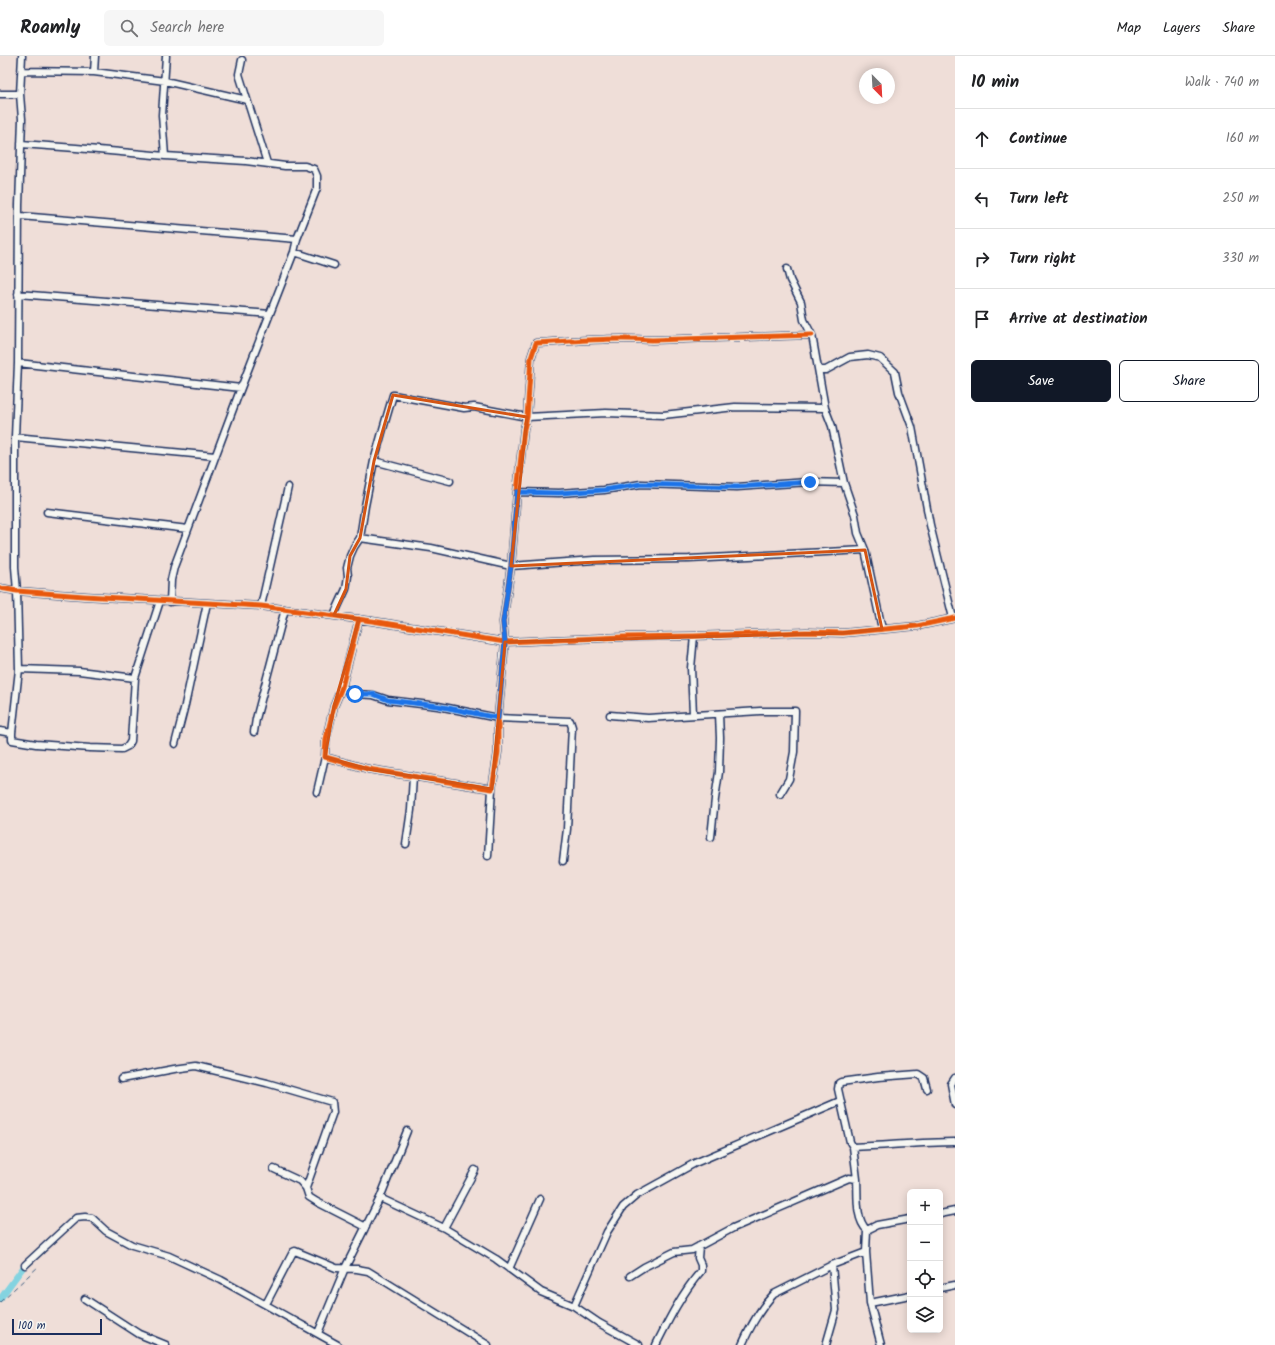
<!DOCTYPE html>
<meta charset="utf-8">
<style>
body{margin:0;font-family:Kalam,sans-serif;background:#f6f6f6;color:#202124}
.controls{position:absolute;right:12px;bottom:12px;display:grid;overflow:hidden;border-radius:6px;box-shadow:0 2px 10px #0003}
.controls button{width:36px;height:36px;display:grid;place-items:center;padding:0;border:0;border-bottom:1px solid #e0e0e0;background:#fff;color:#202124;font:20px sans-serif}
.compass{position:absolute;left:859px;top:12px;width:36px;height:36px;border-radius:50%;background:#fff;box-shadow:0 2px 10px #0003;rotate:156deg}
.scale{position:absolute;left:12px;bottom:10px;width:90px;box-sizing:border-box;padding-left:4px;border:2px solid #1b2f5e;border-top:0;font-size:11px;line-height:14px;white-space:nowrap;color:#1b2f5e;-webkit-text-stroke:3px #f6f6f2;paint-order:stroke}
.stop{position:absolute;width:12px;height:12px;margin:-9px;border:3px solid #1a73e8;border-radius:50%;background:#fff}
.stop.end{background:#1a73e8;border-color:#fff;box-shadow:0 1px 4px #0008}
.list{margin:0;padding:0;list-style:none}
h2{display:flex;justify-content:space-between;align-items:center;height:52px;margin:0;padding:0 16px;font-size:17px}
h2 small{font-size:13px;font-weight:400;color:#757577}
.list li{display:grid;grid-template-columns:26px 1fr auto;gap:12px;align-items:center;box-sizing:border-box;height:60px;padding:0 16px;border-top:1px solid #e0e0e0}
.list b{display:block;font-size:15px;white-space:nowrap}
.list em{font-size:13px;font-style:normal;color:#757577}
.actions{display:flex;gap:8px;padding:12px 16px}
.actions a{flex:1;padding:9px 0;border:1px solid #111827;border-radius:6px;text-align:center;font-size:14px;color:#111827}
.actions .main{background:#111827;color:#fff}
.icon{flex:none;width:22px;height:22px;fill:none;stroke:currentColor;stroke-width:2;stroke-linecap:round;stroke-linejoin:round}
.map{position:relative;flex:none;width:955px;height:1289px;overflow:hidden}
header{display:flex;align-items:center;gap:24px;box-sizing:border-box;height:56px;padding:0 20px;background:#fff;border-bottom:1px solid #e0e0e0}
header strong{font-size:19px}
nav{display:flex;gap:22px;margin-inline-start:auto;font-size:14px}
.search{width:280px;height:36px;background:#f6f6f6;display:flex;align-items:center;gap:10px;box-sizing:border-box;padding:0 14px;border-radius:6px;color:#757577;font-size:15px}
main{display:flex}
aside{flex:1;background:#fff}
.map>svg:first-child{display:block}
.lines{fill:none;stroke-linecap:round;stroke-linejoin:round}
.canal{stroke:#84d3e0;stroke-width:6}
.ferry{stroke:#35587e;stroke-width:1;stroke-dasharray:5 4;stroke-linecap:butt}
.street-casing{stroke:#1b2f5e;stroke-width:9}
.street{stroke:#f6f6f2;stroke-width:6}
.cycleway-casing{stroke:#f6f6f2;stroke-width:8}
.cycleway{stroke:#e8590c;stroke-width:5}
.route{stroke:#1a73e8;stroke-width:5}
.marked{fill:none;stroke:#d45514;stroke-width:3;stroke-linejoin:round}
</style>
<header>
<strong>Roamly</strong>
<div class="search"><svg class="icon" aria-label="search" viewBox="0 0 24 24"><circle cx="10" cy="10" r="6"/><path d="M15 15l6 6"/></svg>Search here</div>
<nav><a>Map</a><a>Layers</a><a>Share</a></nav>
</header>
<main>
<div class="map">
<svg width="955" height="1289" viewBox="0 0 955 1289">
<rect width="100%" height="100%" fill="#efded8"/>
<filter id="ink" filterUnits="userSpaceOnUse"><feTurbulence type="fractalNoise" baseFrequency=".025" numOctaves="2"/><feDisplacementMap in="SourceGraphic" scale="8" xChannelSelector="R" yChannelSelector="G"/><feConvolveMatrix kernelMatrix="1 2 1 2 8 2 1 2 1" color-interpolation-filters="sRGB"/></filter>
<g filter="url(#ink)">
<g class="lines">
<path class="canal" d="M 0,1243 L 25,1209"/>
<path class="ferry" d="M 0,1246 L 39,1210"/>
<defs>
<path id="street" d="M 242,4 L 239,18 L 267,107
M 22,15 L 94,16 L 165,25 L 247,44
M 94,16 L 95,0
M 0,38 L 20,38
M 21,88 L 76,92 L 165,100 L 246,105 L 285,110 L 305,110 L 314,113 L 317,120 L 317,132 L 297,183 L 294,196 L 239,337 L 174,511 L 171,524 L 170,546
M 165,100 L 162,59 L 166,0
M 20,160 L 297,183
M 294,196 L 334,209
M 787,213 L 790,224 L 801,246 L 804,264 L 812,279 L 825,352 L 832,370 L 844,427 L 855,459 L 858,477 L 865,494 L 882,573
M 18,238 L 270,258
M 18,307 L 241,332
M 819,314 L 826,314 L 850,301 L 868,299 L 880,302 L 895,316 L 899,336 L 912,371 L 930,469 L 953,562
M 15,381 L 215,400
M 374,405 L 450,425
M 517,436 L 559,437 L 604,434 L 641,428 L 737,431 L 809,426 L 844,427
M 47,456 L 188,473
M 360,482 L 431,492 L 511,510 L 594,504 L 689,503 L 865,494
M 0,532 L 17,535 L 84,540 L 261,550 L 372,565 L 505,586 L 624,581 L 694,580 L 806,576 L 843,577 L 917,570 L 955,562
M 261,550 L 288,431
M 334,559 L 346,533 L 348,520 L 347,512 L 350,500 L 354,491 L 360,482 L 365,450 L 374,405 L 383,373 L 393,339 L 464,352 L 474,351 L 527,361 L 606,357 L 663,359 L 735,351 L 825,352
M 359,563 L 342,631 L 334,650 L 326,683 L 325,701 L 368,713 L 492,733 L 498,696 L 498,662 L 505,586 L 503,566 L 511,510 L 517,436 L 524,373 L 527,361 L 531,302 L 536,287 C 575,285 614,281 652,284 L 812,279
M 19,613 L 79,615 L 135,622
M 342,631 L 355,638 L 373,639 L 388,644 L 438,650 L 498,662 L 570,665 L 572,671 L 567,773 L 563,805
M 693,658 L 691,612 L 694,580
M 610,659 L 648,662 L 760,655 L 795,655 L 794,696 L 789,723 L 780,738
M 0,675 L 12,677 L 12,684 L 36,688 L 90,692 L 122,693 L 128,690 L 131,685 L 135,622 L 160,545
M 254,676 L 256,663 L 285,553
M 12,677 L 19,613 L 17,535 L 15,511 L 15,381 L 18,307 L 19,149 L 22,63 L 20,38 L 22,0
M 175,688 L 185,649 L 207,547
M 317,736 L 325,701
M 711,781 L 715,743 L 719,716 L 720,682 L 719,658
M 406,788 L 411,754 L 413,720
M 488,800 L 492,733
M 955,1022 L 951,1028 L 955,1049
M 121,1023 L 174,1013 L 196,1010 L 267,1027 L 332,1046 L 333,1056 L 306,1132
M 927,1033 L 924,1022 L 918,1018 L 878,1021 L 841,1026 L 839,1027 L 838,1033 L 850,1086 L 853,1091 C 887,1090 921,1086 955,1086
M 274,1113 L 300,1125 L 306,1132 L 309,1141 L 317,1146 L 366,1171
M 857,1123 C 858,1139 855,1163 867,1174
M 380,1142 L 444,1172 L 475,1114
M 940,1158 L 955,1155
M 444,1172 L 496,1203 L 541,1236 L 574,1250 L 599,1267 L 639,1289
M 867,1174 L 866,1196 L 870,1247 L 881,1289
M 867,1174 L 877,1169 L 910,1163
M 25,1209 L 76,1162 L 85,1161 L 92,1162 L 106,1175 L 132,1189 L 169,1200 L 221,1224 L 338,1289
M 509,1213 L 540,1143
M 630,1220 L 644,1211 L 674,1196 L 692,1194 L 733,1172 L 849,1122 L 857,1123 L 853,1091
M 940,1232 L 955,1229
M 85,1243 L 139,1278 L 166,1289
M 870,1247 L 910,1239
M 266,1248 L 293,1196 L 295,1195 L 336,1212 L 357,1213 L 368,1215 L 488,1289
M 574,1250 L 607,1176 L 623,1151 L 637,1139 L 695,1107 L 840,1045
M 318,1277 L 345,1212 L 380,1142 L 407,1075
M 656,1289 C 669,1263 682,1237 701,1215 L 701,1209 L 698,1202 L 699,1190
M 742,1289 C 750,1271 760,1252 774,1238 L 832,1209 L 866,1196
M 826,1289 L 836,1254 L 832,1209"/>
</defs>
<use href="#street" class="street-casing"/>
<use href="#street" class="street"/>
<defs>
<path id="cycleway" d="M 0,532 L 17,535 L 84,540 L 261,550 L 372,565 L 505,586 L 624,581 L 694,580 L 806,576 L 843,577 L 917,570 L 955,562
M 359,563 L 342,631 L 334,650 L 326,683 L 325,701 L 368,713 L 492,733 L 498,696 L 498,662 L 505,586 L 503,566 L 511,510 L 517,436 L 524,373 L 527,361 L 531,302 L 536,287 C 575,285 614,281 652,284 L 812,279"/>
</defs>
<use href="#cycleway" class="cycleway-casing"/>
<use href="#cycleway" class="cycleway"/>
</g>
</g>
<g class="lines" filter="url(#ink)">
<path class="route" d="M 355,638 L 373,638 L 388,644 L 438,650 L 498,662 L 505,586 L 503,566 L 511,510 L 517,436 L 559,437 L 604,434 L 641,428 L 737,431 L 810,426"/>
</g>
<path class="marked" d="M 393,339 L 527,361 L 511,510 L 865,494 L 882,573 L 843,577 L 505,586 L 492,733 L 368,713 L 325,701 L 334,650 L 359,563 L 334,559 L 346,533 L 350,500 L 360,482 L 374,405 Z"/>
</svg>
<div class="controls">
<button>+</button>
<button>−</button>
<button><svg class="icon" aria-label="locate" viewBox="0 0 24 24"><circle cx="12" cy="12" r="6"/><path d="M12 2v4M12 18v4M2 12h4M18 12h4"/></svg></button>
<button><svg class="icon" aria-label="layers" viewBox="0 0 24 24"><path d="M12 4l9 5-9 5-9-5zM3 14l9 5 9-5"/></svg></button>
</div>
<svg class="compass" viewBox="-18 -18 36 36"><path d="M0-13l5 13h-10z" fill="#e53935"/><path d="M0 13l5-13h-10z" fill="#757577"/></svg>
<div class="scale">100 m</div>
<div class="stop" style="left:355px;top:638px"></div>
<div class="stop end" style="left:810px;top:426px"></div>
</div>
<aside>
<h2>10 min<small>Walk · 740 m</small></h2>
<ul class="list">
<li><svg class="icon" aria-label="ahead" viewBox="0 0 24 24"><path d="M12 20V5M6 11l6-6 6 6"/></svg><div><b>Continue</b></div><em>160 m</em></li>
<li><svg class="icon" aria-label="left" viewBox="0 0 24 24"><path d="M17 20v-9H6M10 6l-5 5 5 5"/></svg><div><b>Turn left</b></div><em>250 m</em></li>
<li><svg class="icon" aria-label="right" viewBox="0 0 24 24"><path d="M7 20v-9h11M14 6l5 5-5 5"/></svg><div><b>Turn right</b></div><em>330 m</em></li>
<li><svg class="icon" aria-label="arrive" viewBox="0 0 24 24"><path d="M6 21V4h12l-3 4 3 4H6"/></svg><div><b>Arrive at destination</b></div></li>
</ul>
<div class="actions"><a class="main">Save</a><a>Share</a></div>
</aside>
</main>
